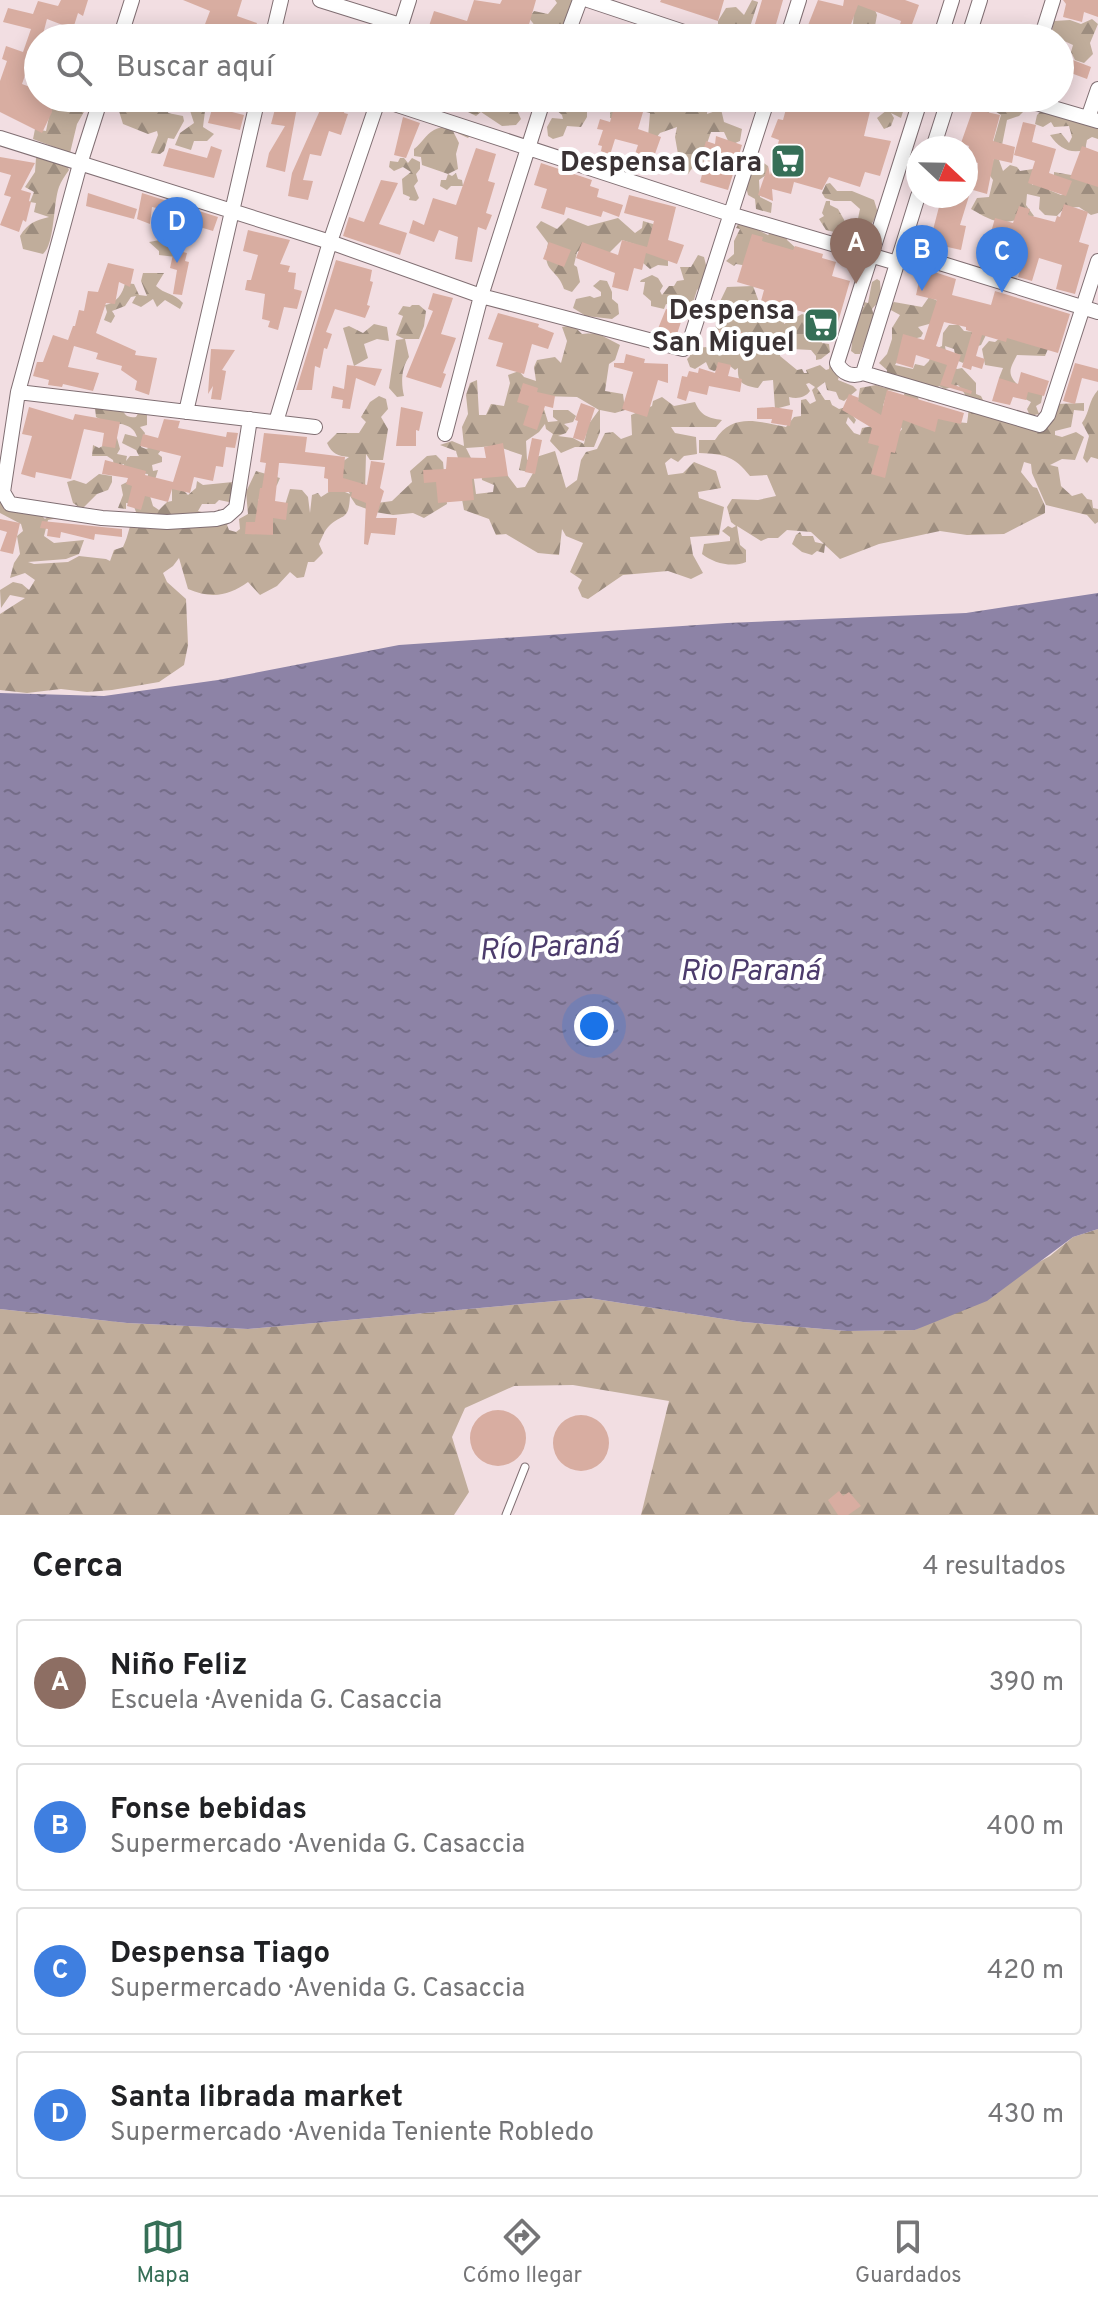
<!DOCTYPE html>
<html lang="es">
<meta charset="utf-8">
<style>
body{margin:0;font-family:Overpass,sans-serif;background:#f6f6f6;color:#202124}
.compass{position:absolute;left:906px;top:136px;width:72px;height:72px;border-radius:50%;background:#fff;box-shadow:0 4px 20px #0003;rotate:112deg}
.you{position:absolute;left:594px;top:1026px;width:28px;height:28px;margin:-20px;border:6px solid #fff;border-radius:50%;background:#1a73e8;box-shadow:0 0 0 12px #1a73e833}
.badge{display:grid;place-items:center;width:52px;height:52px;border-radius:50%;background:#366f57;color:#fff;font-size:26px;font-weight:700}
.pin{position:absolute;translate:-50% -66px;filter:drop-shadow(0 2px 4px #0008)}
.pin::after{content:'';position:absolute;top:42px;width:28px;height:24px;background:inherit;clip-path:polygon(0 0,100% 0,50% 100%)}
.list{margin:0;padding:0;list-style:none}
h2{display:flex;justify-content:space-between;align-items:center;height:104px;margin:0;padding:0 32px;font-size:34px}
h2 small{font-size:26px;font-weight:400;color:#757577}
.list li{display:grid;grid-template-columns:52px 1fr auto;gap:24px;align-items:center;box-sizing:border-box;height:128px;margin:0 16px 16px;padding:0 16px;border:2px solid #e0e0e0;border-radius:8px}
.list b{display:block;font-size:30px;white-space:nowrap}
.list p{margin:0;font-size:26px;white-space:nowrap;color:#757577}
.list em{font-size:26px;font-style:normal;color:#757577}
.icon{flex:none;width:44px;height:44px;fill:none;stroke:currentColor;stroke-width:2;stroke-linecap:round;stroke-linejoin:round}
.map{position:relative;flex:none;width:1098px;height:1515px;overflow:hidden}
.search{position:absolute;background:#fff;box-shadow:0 4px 20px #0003;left:24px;right:24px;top:24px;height:88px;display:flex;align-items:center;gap:20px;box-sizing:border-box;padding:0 28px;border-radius:44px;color:#757577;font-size:30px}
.sheet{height:680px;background:#fff}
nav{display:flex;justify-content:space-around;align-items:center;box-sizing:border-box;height:112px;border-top:2px solid #e0e0e0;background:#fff;font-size:22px;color:#757577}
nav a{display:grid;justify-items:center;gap:4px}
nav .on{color:#366f57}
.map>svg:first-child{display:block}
.forest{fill:url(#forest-firs);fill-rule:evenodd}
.water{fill:url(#water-ripples)}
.building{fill:#d8ada1}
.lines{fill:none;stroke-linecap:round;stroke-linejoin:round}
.lane-casing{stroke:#806f73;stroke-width:9}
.street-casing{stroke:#806f73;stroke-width:16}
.lane{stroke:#fff;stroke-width:7}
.street{stroke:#fff;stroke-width:14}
.labels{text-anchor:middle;stroke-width:8;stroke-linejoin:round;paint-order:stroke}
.poi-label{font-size:28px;font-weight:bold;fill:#3a3234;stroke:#fff;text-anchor:end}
.water-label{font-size:30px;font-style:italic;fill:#4c3b6c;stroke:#fff}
</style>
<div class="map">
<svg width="1098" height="1515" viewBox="0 0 1098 1515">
<defs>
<pattern id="forest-firs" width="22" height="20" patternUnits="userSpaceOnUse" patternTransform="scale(2)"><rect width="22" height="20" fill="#c0ad9b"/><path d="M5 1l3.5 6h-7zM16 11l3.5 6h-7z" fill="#9d8d7f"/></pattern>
<pattern id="water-ripples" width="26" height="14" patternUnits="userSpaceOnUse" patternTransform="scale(2)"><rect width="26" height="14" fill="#8d83a6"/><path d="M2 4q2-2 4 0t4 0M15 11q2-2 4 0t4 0" fill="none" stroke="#746c88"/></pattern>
</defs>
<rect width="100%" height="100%" fill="#f2dee2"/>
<path class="forest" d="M 555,0 L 575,0 L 567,27 L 544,31 L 548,38 L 531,38 L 533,32 L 539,31 L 529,18 L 534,11 L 548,14 L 557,3 Z
M 752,0 L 758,2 L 749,30 L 751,38 L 731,38 L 718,28 L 718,21 L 726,8 L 736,7 L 744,15 Z
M 860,2 L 873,5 L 877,15 L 875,26 L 887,35 L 896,26 L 902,33 L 899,38 L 863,38 L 863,31 L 850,29 L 853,25 L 854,8 Z
M 1092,19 L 1098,24 L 1090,43 L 1093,54 L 1084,63 L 1075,60 L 1071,52 L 1073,45 L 1051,35 L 1054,21 L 1070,20 L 1081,24 Z
M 56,98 L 92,98 L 77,124 L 70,153 L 33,139 L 35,129 L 46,131 L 51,107 Z
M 122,98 L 159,98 L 156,106 L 151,106 L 157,108 L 163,98 L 174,98 L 168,113 L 183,116 L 184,121 L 174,139 L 168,138 L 164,151 L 160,154 L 151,153 L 158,135 L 157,131 L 148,134 L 123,124 L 119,111 L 134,105 L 127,104 Z
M 186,98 L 205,111 L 203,127 L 214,134 L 207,141 L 194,141 L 191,150 L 175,145 L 180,133 L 194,123 Z
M 470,98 L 475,98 L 491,109 L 500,102 L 514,104 L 521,119 L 516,125 L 502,126 L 481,112 L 476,116 L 466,111 Z
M 565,98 L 579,98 L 580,104 L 587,106 L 587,117 L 581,127 L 567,126 L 563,136 L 553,139 L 548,136 L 547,127 L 552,118 L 563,119 L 562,115 L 554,108 L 560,106 Z
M 611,98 L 653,98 L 645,103 C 655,105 663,102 673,104 L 675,98 L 708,98 L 707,114 L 721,109 L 724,122 L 742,129 L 740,141 L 730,145 L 724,132 L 711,132 L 704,152 L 698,153 L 704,161 L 698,171 L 693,167 L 688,174 L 683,173 L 681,165 L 676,172 L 672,171 L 668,159 L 670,154 L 680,158 L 682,155 L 678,154 L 675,137 L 677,127 L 660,133 L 656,138 L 648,137 L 650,113 L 630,108 L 618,119 L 610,118 Z
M 861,98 L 888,98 L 893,103 L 898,98 L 907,99 L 901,118 L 891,113 L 894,118 L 891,126 L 884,129 L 877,118 L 887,110 L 876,112 L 861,107 Z
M 1017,99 L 1027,108 L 1019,116 L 1007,120 L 1002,145 L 993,143 L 1001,115 L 990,108 L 987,120 L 983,119 L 983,101 L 991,103 Z
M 1060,109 L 1098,117 L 1098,139 L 1092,137 L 1087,140 L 1085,150 C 1069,154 1059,148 1050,135 L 1061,133 L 1069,143 L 1072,137 L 1069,126 L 1054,127 L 1051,122 L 1043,127 L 1035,124 L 1037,115 L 1042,110 L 1051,115 Z
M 461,120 L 469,121 L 472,133 L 468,138 L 453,131 L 459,143 L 456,154 L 458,169 L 448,174 L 452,176 L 456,173 L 458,179 L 462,180 L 463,186 L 451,186 L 447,190 L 440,186 L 441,180 L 446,180 L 448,174 L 422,165 L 421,157 L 414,156 L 414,149 C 422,143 425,135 434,130 C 441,126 450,127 461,120 Z
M 45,155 L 65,161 L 69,170 C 65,176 61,181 59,187 C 53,203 55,244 43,254 L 23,249 L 20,236 C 28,223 36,220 49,217 L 34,212 L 36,203 L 30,202 L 34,192 L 25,187 L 35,172 L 36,158 Z
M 755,157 L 768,166 L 769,173 L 759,180 L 760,197 L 772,203 L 771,213 L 756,209 L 755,199 L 748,195 L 746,187 L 750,178 L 746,174 Z
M 400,158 L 404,158 L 408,163 L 412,158 L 420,162 L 420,169 L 416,174 L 418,181 L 414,186 L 419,198 L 416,201 L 409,200 L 410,197 L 403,194 L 402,179 L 411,172 L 403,167 L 394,171 L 389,167 L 390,161 L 398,162 Z
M 995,158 L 999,160 L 1003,171 L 1010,165 L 1017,167 L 1020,171 L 1033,169 L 1032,185 L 1043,179 L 1049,190 L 1061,195 L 1067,193 L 1054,181 L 1054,172 L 1071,175 L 1098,185 L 1098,213 L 1091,215 L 1079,207 L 1064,208 L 1057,216 L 1045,215 L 1039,209 L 1040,197 L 1027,194 L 1026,205 L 1034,216 L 1026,222 L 1021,218 C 1000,227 989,219 971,209 L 977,198 L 989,197 L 993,180 L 986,170 Z
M 830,183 L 837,191 L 852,191 L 874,200 L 878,213 L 863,239 L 826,230 L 819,219 L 824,216 L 822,213 L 826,201 L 830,201 L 830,205 L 838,209 L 847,225 L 856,228 L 860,209 L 851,201 L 834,201 L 825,198 L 822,193 L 826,184 Z
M 179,208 L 184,228 L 177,225 L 172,228 L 174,244 L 179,249 L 176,257 L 159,255 L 159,251 L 149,242 L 160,240 L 163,237 L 156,232 L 155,226 L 161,222 L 167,225 L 166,213 Z
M 568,218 L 588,226 L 618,218 L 635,233 L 642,228 L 643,221 L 653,224 L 668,255 L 668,266 L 658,265 L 650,269 L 643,263 L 634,244 L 622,240 L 609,253 L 585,247 L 577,252 L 574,265 L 577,267 L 580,282 L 572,292 L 564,289 C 557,267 541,274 548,243 L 536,227 L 541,221 L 557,229 Z
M 740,221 L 768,235 L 771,232 L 786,235 L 787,240 L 797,249 L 748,266 L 736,264 L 734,266 L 726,261 L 734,254 L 734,241 L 740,229 L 736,228 Z
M 698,255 L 704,257 L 707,269 L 703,277 L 703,285 L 697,290 L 692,306 L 684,308 L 666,304 L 664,309 L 651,306 L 651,301 L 643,294 L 645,282 L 640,282 L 641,280 L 652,275 L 658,278 L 663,286 L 660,291 L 662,295 L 669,286 L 674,286 L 677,281 L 684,280 L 680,267 L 691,267 Z
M 143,273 L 164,273 L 156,286 C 164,294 174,293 183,303 L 180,309 L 165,300 L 157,307 L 153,299 L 141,307 L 132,303 L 136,296 L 131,297 L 125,306 L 112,311 L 115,316 L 111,323 L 104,320 L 107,312 L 105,305 C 116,303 123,294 125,283 L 134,284 L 139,295 L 147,296 L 141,281 Z
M 877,279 L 880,281 L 881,299 L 872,309 L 874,316 L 867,343 L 864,344 L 860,354 L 855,354 L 851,351 L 852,343 L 849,341 L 862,307 L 864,307 L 864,302 L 868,303 L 872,282 Z
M 600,280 L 607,281 L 612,292 L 612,299 L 618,304 L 619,314 L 612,319 L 586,316 L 573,308 L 576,299 L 590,296 L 594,298 L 601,296 L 601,292 L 593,286 Z
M 753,286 L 759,302 L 764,304 L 768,301 L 774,306 L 777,303 L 782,308 L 784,324 L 802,314 L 814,319 L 814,328 L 820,333 L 822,343 L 829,344 L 830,352 L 821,359 L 816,360 L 816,356 L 811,350 L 792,349 L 786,345 L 780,349 L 780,356 L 797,370 L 802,369 L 804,373 L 807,373 L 806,370 L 820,365 L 826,370 L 829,369 L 830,360 L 835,363 L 839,376 L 838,380 L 853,386 L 857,390 L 844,401 L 839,399 L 836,392 L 827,390 L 825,382 L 817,388 L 825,400 L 830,400 L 832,405 L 839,409 L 846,407 L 856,420 L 854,424 L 848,417 L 846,423 L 854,433 L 860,435 L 862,428 L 873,426 L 898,434 L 902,429 L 897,421 L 857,407 L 860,388 L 876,385 L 885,388 L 886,380 L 897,379 L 899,392 L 888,390 L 883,406 L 905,399 L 904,394 L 908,389 L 918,395 L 919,406 L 956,422 L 967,423 C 970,406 969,397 958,385 L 945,389 L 939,386 L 936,389 L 942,402 L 928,401 L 919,384 L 887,373 L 887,370 L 879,363 L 887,354 L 892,339 L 892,328 L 900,315 L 887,308 L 894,302 L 922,307 L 929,297 L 938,301 L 940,321 L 918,327 L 923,333 L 921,337 L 909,340 L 895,365 L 913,369 L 915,364 L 924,366 L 929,361 L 933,350 L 942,346 L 943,333 L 949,325 L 959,325 L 964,331 L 987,333 L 981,345 L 968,350 L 967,359 L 963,363 L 956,360 L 954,349 L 945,346 L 948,364 L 957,369 L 962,368 L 976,383 L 976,394 L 981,396 L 984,402 L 993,403 L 994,407 L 1032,430 L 1055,404 L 1084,403 L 1084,411 L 1074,410 L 1071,427 L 1055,431 L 1055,435 L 1062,437 L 1076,432 L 1084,437 L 1075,460 L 1062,459 L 1050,465 L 1058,467 L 1061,486 L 1072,496 L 1082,493 L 1087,499 L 1092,500 L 1093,508 L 1098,509 L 1098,501 L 1098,522 L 1095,524 L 1087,515 L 1046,505 L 1032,473 L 1031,464 L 1024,462 L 1021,472 L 1033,487 L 1037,488 L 1045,506 L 1045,513 L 1004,534 L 967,535 L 940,531 L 879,544 L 840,559 L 825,545 L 824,553 L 817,551 L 812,555 L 802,552 L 792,544 L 796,535 L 800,532 L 802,536 L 813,536 L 815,542 L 824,544 L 811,532 L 787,530 L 778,538 L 768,538 L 761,541 L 737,526 L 740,545 L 746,550 L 746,562 C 732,568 713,563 702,554 L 704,544 L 730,541 L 730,537 L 722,531 L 728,526 L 732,528 L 736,526 L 731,522 L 727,507 L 732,499 L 758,500 L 776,496 L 767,475 L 750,476 C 734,456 725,454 699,453 L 699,440 L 715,440 C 733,412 759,422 786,427 L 794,417 L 801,416 L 801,400 L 806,399 L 810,404 L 816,401 L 812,390 L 815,387 L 809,383 L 806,384 L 810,391 C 805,398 797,399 789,397 L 790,405 L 775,409 L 773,380 L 763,381 L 758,388 C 744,386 737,383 738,368 L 735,370 L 730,366 L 714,371 L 709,369 L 706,362 L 695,369 L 690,367 L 687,359 L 690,356 L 691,349 L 706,347 L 712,353 L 718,353 L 719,350 L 712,345 L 716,341 L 744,352 L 748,349 L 748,340 L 742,339 L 740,332 L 716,330 L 715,312 L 727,287 Z
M 412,305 L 419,305 L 426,311 L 424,326 L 419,339 L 405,339 L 409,357 C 401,368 401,384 404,396 L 397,397 L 389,388 L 396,340 L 404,339 L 396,335 L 403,316 L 398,314 L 403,306 L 410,307 Z
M 374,324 L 387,327 L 389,341 L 377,339 L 364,344 L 368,358 L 354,366 L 343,328 L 349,326 L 363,333 Z
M 573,325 L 582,334 L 597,333 L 620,345 L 615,360 L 609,364 L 605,391 L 623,394 L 625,410 L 615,413 L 600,410 L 600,432 L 594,447 L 575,447 L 561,453 L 550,441 L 553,434 L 546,429 L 545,424 L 539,432 L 526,441 L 527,460 L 555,451 L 566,488 L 577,480 L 581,460 L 586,452 L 597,449 L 605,433 L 613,432 L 621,439 L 632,435 L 631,415 L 652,406 L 653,401 L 662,397 L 674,406 L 695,402 C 701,416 708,418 722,420 L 716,427 L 671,427 L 675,433 L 696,437 L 697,454 L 684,456 L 678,462 L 671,458 L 665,463 L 668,475 L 683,473 L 694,462 L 716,471 L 721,488 L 698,492 L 699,498 L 724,507 L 719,535 L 690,537 L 693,555 L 703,573 L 691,579 L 668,571 L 623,575 L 588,599 L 582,597 L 578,588 L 582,580 L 570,572 L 583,543 L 566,536 L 562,529 L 559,555 L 538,553 L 506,534 L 496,535 L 489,519 L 464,510 L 458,478 L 460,465 L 456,451 L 440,445 L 452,441 L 464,446 L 462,427 L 468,414 L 466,395 L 470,383 L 477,380 L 479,415 L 486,415 L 491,404 L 504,406 L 510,383 L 508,375 L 519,371 L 524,377 L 536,381 L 534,367 L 537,360 L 555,357 L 561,363 L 567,341 L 562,327 ZM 540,396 L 577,397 L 599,410 L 588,425 L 584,444 L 573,438 L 558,436 L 566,433 L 569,428 L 564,424 L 573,422 L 576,416 L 568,410 L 553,410 L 553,417 L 558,421 L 548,422 ZM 496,446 L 522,455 L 519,470 L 533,473 L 525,487 L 517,488 L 508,476 L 496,467 L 481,470 L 482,480 L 494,485 L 493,492 L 476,494 L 471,458 L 466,448 Z
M 1006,333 L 1048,349 L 1045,356 L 1017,355 C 1011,367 1006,373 1017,384 L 1027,382 L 1043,392 L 1041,403 L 1036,406 L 1039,414 L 1030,416 L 1027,409 L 1031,402 L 1000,386 L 999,378 L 1003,368 L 985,365 L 982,349 L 989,341 L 995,342 Z
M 1098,390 L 1098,459 L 1091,457 L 1087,463 L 1083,458 L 1089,436 L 1082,423 C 1090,412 1088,401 1098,390 Z
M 379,396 L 386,399 L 388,409 L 381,417 L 388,429 L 383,460 L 370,460 L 366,454 L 365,491 L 377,503 L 392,501 L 412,482 L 410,471 L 427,456 L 436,455 L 443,462 L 447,504 L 424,518 L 413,513 L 393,515 L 375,512 L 356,505 L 350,496 C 349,522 342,513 329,526 C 324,531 322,538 319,544 L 323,553 L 314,562 L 308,562 L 304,577 L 297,578 L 290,572 L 277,586 L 260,595 L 248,582 C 229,596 211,599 188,589 L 179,558 L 173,566 L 163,573 L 167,582 L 186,599 L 188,645 L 184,665 L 159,682 L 112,690 L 87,692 L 61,689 L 27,693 L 0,690 L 0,614 L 25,598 L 10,595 L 1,608 L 0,590 L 13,582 L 22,584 L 29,590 L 35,580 L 25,573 L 10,578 L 14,563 L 20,554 L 17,536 L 23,531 L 21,524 L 0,513 L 0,497 L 35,509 L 45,519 L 48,516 L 63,517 L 48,520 L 44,536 L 54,543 L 84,540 L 79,554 L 66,559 L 28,562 L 34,564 L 68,562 L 79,556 L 106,559 L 110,561 L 114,550 L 123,547 C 129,535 129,524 136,512 L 133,504 L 126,503 L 126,509 L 118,508 L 123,495 L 121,485 L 127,482 L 147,483 L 148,474 L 137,473 L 135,480 L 121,475 L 124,464 L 114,467 L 113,460 L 107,456 L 92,456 L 93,445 L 99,448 L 117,438 L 120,449 L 117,454 L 127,456 L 126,461 L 130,456 L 139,456 L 136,450 L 122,443 L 125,434 L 137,437 C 132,419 110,426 96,417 L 95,408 L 102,403 L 121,408 C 125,415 127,418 136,417 L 140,410 L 147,412 L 147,425 L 140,427 L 145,433 L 141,447 L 146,449 L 156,445 L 162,449 L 158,454 L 162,457 L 162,462 L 152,465 L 153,471 L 158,470 L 150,496 L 153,506 L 159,510 L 167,502 L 172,501 L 172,489 L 180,487 L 188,495 L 196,488 L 197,481 L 203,485 L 233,482 L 239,497 L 229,502 L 219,500 L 215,504 L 202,504 L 198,511 L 213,515 L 219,509 L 223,514 L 235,516 L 227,525 L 229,530 L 236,532 L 240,529 L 239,519 L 248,514 L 246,492 L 256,471 L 280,478 L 277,485 L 258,500 L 264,506 L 285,505 L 290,489 L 302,490 L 308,497 L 310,513 L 312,495 L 318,493 L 321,497 L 335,488 L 350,494 L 335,467 L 349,457 C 338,456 332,454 327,443 L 337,433 L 359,433 L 366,422 L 361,417 L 370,402 Z
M 99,474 L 112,476 L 112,482 L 108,490 L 97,494 L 82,509 L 73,503 L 67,482 L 74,480 L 86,484 Z
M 1098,1229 L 1098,1515 L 641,1515 L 669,1401 L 573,1385 L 514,1386 L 465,1408 L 452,1437 L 469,1492 L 454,1515 L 0,1515 L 0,1309 L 127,1323 L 248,1329 L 589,1298 L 743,1322 L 847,1331 L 915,1330 L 1050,1256 L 1073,1237 Z"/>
<path class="water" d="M 1098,593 L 1098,1229 L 1073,1237 L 987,1301 L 915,1330 L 847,1331 L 743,1322 L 589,1298 L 248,1329 L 127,1323 L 0,1309 L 0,693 L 104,696 L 218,680 L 399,645 L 727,623 L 966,613 Z"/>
<path class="building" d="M 61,0 L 88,0 L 83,16 L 78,13 L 73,29 L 47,19 L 42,38 L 38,38 L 22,84 L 38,90 L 38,98 L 52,98 L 52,112 L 42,133 L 0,112 L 0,81 L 7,61 L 2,59 L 6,46 L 23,52 L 31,29 L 3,22 L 8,8 L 33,14 L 38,1 L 58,6 Z
M 183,0 L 242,0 L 237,16 L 257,23 L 251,38 L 223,38 L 202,32 L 210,11 Z
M 474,0 L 500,4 L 502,0 L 536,0 L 526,35 L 493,24 L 488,38 L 425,38 L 434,11 L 467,21 Z
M 661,0 L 724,0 L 718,21 L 660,2 Z
M 762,0 L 783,0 L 772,38 L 752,34 Z
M 818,0 L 843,6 L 844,0 L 905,0 L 919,5 L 907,38 L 896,38 L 901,21 L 858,5 L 846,38 L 821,34 L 820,38 L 803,38 Z
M 1063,0 L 1098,0 L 1098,17 L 1084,12 L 1082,22 L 1063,17 L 1066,4 Z
M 1060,55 L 1091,67 L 1087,79 L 1060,69 Z
M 186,98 L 236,98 L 232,112 L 244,115 L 240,130 L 208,123 L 212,109 L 186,101 Z
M 278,98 L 348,98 L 344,113 L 348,114 L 341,135 L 329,131 L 321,156 L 310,154 L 303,180 L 313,181 L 308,200 L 288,196 L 292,173 L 321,108 L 298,102 L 285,172 L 266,167 L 269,153 L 285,126 L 271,124 Z
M 789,98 L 819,98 L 818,101 L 848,110 L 851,98 L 872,103 L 864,136 L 891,141 L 880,176 L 865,172 L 860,187 L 829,177 L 822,190 L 794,182 L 791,194 L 772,189 L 773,201 L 758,195 L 768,166 L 770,175 L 779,140 L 771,137 L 778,119 L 783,120 Z
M 615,104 L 643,112 L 638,129 L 661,137 L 651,165 L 633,160 L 638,145 L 615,139 L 610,155 L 601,151 L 602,146 L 598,145 L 603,130 L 597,129 L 600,119 L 610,122 Z
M 973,109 L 1000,115 L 993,141 L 1015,147 L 1012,163 L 994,159 L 987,194 L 973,190 L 978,163 L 966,160 L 969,146 L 961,143 Z
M 403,117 L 420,123 L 406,158 L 394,155 Z
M 1023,122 L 1036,125 L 1032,142 L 1056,149 L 1049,173 L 1072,181 L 1066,196 L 1028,183 L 1035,161 L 1014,155 Z
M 716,136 L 742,145 L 728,190 L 700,182 L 708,153 L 703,151 L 706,141 L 715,144 Z
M 211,146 L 222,150 L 214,178 L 163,166 L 169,148 L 207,158 Z
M 1082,146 L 1098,152 L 1098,187 L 1070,178 Z
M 476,148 L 496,154 L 488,181 L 495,183 L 486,213 L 492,215 L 486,230 L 478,227 L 472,262 L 455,259 L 458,237 L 439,230 L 434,242 L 409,233 L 413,220 L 424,225 L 433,198 L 456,205 Z
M 0,157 L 35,163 L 21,190 L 31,193 L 29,201 L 31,202 L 26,222 L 23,220 L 19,232 L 0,225 L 11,197 L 4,195 L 11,175 L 0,172 Z
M 541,163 L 592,180 L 590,186 L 599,189 L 597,197 L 623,205 L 619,217 L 603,211 L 601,217 L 566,207 L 564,215 L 541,208 L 547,189 L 534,185 Z
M 381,180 L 398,183 L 379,224 L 407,233 L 400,255 L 343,236 L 349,217 L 364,222 Z
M 88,193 L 137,209 L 134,219 L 86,206 Z
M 142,193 L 218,217 L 213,231 L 193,225 L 191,235 L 177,231 L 180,213 L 152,207 L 150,224 L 137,219 Z
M 629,195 L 676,207 L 668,240 L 684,245 L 677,264 L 646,253 L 642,270 L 634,268 L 628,291 L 612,287 L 615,273 L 576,258 L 582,242 L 618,255 L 622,240 L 647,247 L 654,221 L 624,213 Z
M 953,196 L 969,196 L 960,225 L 966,226 L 961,250 L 943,246 L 941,253 L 928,249 L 940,203 L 950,206 Z
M 1064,204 L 1088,212 L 1079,242 L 1089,245 L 1075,294 L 1056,289 L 1062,265 L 1039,258 L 1032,281 L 1018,277 L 1022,264 L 985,254 L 995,218 L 1013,223 L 1019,206 L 1030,209 L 1028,215 L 1055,222 L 1057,216 L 1060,217 Z
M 248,230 L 290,240 L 280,264 L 290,266 L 288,272 L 296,273 L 294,289 L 302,291 L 297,309 L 284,307 L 278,330 L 268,327 L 270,321 L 262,319 L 265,294 L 245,290 L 247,280 L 251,280 L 258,255 L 243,251 Z
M 752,234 L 763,237 L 762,241 L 793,250 L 795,246 L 823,254 L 822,258 L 836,262 L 832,276 L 850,281 L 838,322 L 830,319 L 826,335 L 814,332 L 819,316 L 761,301 L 764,290 L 737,282 Z
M 549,242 L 571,250 L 564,267 L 543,259 Z
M 174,250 L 187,253 L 185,261 L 189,262 L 182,295 L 173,294 L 177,270 L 170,268 Z
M 336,260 L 372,270 L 370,281 L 373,282 L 367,305 L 370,306 L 365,318 L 335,309 L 326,332 L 332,334 L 327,349 L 324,348 L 320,368 L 315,366 L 312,390 L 296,390 Z
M 108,263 L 134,269 L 130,287 L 119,282 L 115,304 L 106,303 L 96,333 L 136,351 L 135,355 L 157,358 L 149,395 L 135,390 L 137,381 L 121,370 L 122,366 L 96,359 L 98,353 L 74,346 L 68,367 L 99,373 L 93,391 L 63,384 L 62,387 L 48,385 L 49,380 L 33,376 L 37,362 L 43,362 L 53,335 L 68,340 L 73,326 L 75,326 L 79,310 L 84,311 L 88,291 L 98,292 Z
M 922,268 L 956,279 L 952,295 L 991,305 L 995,291 L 1070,314 L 1058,353 L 1007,338 L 1006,342 L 982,335 L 976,356 L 985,359 L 982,369 L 972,366 L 971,370 L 962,367 L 972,332 L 966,330 L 966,327 L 944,322 L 936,346 L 961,355 L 951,384 L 972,391 L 971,394 L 940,385 L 947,365 L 916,355 L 913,368 L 896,363 L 903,334 L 924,340 L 937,300 L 916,295 Z
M 433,293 L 453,298 L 441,334 L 456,338 L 443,373 L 446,374 L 441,388 L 406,377 L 433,311 L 428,309 Z
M 666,309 L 679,313 L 676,320 L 681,322 L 676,337 L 657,331 Z
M 498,313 L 539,324 L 538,327 L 554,333 L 548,349 L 532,344 L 524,374 L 496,366 L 503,343 L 488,339 Z
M 716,330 L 742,332 L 741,346 L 715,345 Z
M 211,349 L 235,350 L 222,370 L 226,371 L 221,400 L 211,399 L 213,386 L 208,394 Z
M 626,354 L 645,359 L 644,363 L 668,364 L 668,383 L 658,380 L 647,417 L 622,409 L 633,372 L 614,367 L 614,363 L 624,363 Z
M 718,362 L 731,365 L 728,376 L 742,379 L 740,392 L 709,386 L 707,395 L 689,391 L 686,401 L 677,398 L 682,376 L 687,377 L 689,371 L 698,373 L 699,368 L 715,373 Z
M 1075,363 L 1098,369 L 1098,382 L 1082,378 L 1075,404 L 1063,401 Z
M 347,365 L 382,369 L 375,386 L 356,378 L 350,409 L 342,408 L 343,400 L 331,398 L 333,386 L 344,389 Z
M 1021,372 L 1049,381 L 1044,396 L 1028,392 L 1026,400 L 1013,397 L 1010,405 L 992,401 L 999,378 L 1018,384 Z
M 523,383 L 538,388 L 537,392 L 555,396 L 553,408 L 545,406 L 537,430 L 523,425 L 529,406 L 517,402 Z
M 887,390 L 964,413 L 961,424 L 938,419 L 935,432 L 903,420 L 895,453 L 891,452 L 885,478 L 871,474 L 879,446 L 868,443 L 872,428 L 842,410 L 849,394 L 859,398 L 858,401 L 881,415 Z
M 581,403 L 595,408 L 584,441 L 573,438 L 578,421 L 575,420 Z
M 29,407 L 73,420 L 75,414 L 120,422 L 115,448 L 102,446 L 104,433 L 84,429 L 71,479 L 36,472 L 35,478 L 21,474 L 32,436 L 22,434 Z
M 401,407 L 423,412 L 419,431 L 416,430 L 416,446 L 396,446 Z
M 773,407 L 793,410 L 790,426 L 771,423 L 772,419 L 757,419 L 757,408 Z
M 164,419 L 180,421 L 178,428 L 226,437 L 227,432 L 238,433 L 235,448 L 226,447 L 223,467 L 216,466 L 213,481 L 194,477 L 190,493 L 172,489 L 168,502 L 145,496 L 141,510 L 127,506 L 132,486 L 126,484 L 128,478 L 102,474 L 105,460 L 146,471 L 145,475 L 173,482 L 181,456 L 140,446 L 143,434 L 158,438 Z
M 264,433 L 307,437 L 305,452 L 345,457 L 343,478 L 367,485 L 371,461 L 385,463 L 380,488 L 384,491 L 376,518 L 397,518 L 395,535 L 371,533 L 368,545 L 364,544 L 366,503 L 351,497 L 352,492 L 328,492 L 328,479 L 324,478 L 325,467 L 283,463 L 279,463 L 275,501 L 288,503 L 286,520 L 273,518 L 273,535 L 245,534 L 246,522 L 255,522 L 260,488 L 262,488 L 266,463 L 260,462 Z
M 532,438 L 542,440 L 535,474 L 525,472 Z
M 503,443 L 508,476 L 472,479 L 474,500 L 438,503 L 436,482 L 424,483 L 423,470 L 446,469 L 447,457 L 486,458 L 484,447 Z
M 0,519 L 20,523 L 13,554 L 0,551 L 7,532 L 0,530 Z
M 42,521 L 122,529 L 122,537 L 95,534 L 94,540 L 61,532 L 60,538 L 47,536 L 48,529 L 40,528 Z
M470 1438a28 28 0 1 1 56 0a28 28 0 1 1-56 0Z
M553 1443a28 28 0 1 1 56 0a28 28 0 1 1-56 0Z
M 839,1491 L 843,1496 L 849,1492 L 861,1506 L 848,1515 L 838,1515 L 828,1500 Z"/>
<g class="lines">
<defs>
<path id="lane" d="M 506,1515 L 525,1467"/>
<path id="street" d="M 320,0 L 400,25
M 588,0 L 702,38
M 120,38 L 132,0
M 272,38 L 281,0
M 397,38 L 409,0
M 566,38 L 580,0
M 787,38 L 799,0
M 940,38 L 952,0
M 968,38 L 980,0
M 1041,38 L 1053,0
M 101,98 L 80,164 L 18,392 L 3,492 L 10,504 L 102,518 L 167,522 L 216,519 L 227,516 L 236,508 L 250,419
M 921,98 L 837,363 C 842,373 852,378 863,373 L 1040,425 L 1048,415 L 1098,261
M 1019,98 L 1098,121
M 379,99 L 730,214 L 897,263
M 1088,118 L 1098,89
M 0,138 L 330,242 L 481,296 L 683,349 L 689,344 L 768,98
M 933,148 L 949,98
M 901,251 L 1098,312
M 863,373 L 918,196
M 18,392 L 315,427
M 186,412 L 258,98
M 276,422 L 330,242 L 379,98
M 445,434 L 481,296 L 544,98"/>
</defs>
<use href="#lane" class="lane-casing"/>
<use href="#street" class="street-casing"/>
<use href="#lane" class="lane"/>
<use href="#street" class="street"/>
</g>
<defs>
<symbol id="supermarket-square" viewBox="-11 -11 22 22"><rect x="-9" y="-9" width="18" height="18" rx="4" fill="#366f57" stroke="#fff"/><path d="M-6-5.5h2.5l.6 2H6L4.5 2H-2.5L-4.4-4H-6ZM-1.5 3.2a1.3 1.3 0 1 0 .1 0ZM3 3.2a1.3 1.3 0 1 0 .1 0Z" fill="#fff"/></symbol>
</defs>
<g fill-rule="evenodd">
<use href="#supermarket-square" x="768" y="141" width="40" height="40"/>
<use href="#supermarket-square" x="801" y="305" width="40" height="40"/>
</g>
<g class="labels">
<g class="poi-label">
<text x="762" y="171">Despensa Clara</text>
<text x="795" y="319">Despensa<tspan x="795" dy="32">San Miguel</tspan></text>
</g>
<g class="water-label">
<text transform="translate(549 946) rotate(-3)" y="10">Río Paraná</text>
<text x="750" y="980">Rio Paraná</text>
</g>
</g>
</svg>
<svg class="compass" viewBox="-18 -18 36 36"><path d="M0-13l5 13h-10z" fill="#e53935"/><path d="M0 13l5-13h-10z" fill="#757577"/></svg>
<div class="you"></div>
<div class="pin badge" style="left:856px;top:284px;background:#8d6e63">A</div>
<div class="pin badge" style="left:922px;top:291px;background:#3f7fe0">B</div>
<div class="pin badge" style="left:1002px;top:293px;background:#3f7fe0">C</div>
<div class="pin badge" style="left:177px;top:263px;background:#3f7fe0">D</div>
<div class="search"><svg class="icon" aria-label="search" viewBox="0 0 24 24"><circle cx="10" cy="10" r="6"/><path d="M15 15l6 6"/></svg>Buscar aquí</div>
</div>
<section class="sheet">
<h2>Cerca<small>4 resultados</small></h2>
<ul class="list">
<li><span class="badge" style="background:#8d6e63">A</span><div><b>Niño Feliz</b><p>Escuela · Avenida G. Casaccia</p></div><em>390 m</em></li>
<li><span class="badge" style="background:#3f7fe0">B</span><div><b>Fonse bebidas</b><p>Supermercado · Avenida G. Casaccia</p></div><em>400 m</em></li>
<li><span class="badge" style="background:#3f7fe0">C</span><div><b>Despensa Tiago</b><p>Supermercado · Avenida G. Casaccia</p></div><em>420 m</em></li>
<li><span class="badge" style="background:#3f7fe0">D</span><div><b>Santa librada market</b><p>Supermercado · Avenida Teniente Robledo</p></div><em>430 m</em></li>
</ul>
</section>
<nav>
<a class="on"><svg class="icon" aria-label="map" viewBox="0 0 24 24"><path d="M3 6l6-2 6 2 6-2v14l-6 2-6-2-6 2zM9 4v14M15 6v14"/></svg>Mapa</a>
<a><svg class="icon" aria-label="directions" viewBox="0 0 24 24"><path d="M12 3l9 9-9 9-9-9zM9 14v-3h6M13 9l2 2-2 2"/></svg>Cómo llegar</a>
<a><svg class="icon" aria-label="saved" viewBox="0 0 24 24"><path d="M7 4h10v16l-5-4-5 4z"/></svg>Guardados</a>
</nav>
